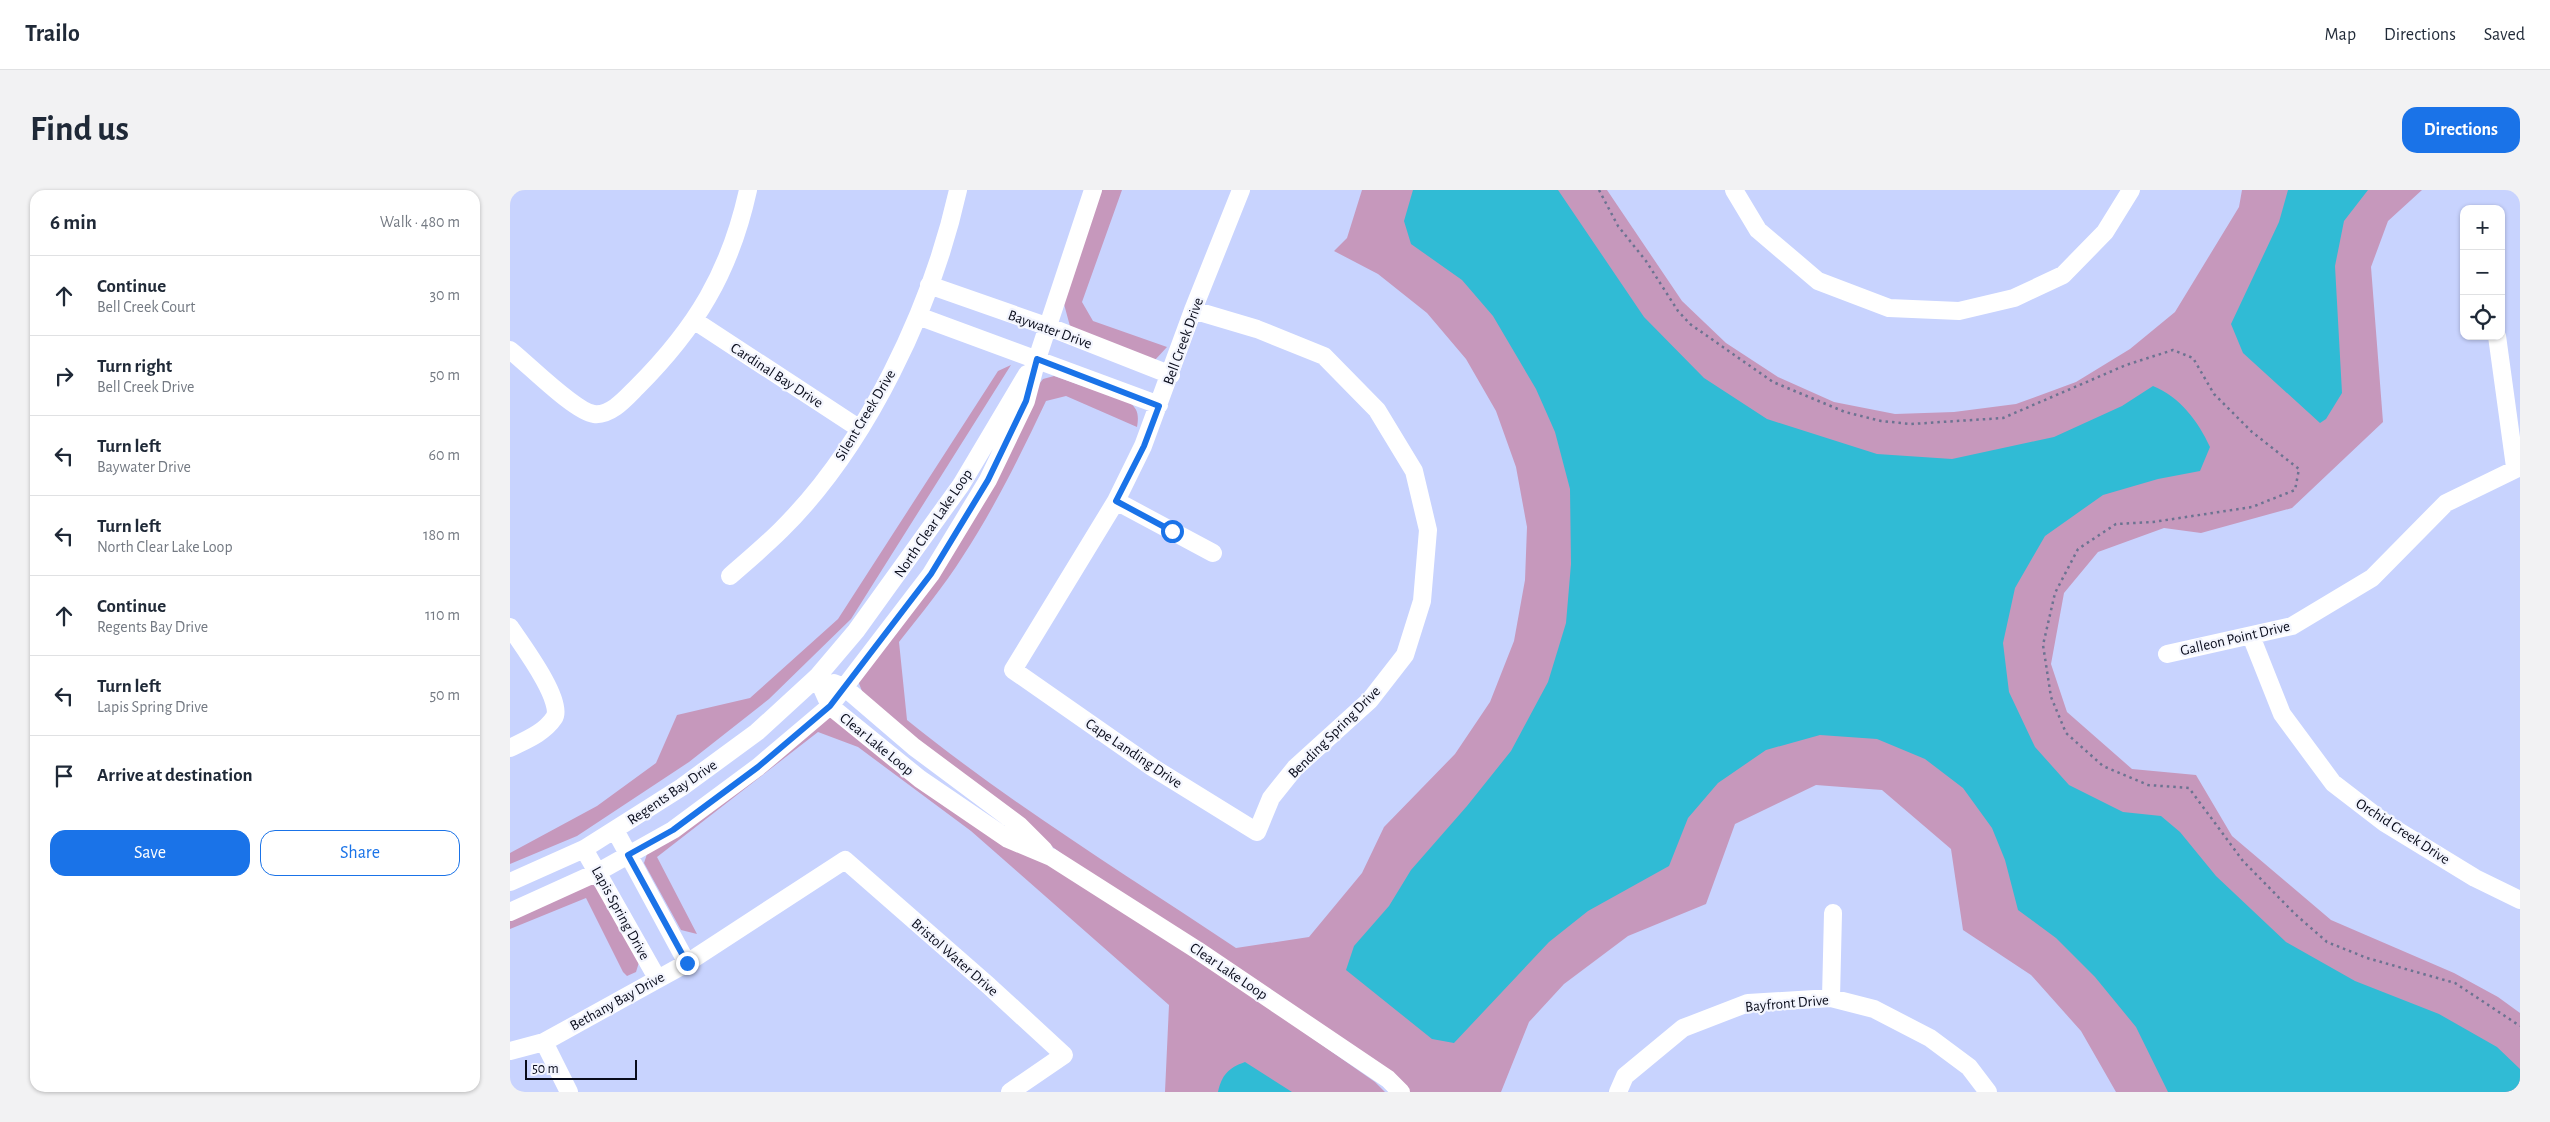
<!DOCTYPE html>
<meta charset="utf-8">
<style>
body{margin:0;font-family:"Alegreya Sans",sans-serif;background:#f2f2f3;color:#1f2937}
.controls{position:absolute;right:15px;top:15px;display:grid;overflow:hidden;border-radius:10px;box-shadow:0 1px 4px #0004}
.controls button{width:45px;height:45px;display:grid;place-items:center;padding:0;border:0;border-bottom:1px solid #e0e1e3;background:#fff;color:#1f2937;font:25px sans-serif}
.scale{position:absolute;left:15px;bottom:12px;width:112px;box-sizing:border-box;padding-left:5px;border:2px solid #090c1b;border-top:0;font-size:14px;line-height:18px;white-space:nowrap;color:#090c1b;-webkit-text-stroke:4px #f3f5fe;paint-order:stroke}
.stop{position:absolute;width:15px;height:15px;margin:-11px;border:4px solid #1a73e8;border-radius:50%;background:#fff}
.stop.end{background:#1a73e8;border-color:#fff;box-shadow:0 1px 5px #0008}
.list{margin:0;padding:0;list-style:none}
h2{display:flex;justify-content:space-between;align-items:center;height:65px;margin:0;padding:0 20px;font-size:21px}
h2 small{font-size:16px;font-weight:400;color:#747a83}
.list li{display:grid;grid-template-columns:32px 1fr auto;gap:15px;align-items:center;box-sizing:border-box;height:80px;padding:0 20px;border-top:1px solid #e0e1e3}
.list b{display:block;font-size:19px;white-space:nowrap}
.list p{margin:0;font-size:16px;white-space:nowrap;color:#747a83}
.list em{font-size:16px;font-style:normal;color:#747a83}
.actions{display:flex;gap:10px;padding:15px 20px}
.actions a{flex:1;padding:11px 0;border:1px solid #1a73e8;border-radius:15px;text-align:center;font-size:18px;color:#1a73e8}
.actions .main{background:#1a73e8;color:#fff}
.icon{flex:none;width:28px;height:28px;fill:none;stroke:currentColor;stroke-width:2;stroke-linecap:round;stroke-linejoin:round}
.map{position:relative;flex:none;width:2010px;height:902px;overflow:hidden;border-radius:15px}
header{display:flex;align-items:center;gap:30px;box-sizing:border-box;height:70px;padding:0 25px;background:#fff;border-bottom:1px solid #e0e1e3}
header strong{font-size:24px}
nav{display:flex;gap:28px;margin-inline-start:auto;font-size:18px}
.intro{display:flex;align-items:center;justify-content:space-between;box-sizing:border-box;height:120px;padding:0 30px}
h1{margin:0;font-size:35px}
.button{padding:12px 22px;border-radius:15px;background:#1a73e8;color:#fff;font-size:18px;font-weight:700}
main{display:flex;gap:30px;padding:0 30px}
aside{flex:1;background:#fff;border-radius:15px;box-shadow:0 1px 4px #0004}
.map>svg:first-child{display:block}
.green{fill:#c698bc}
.water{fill:#30bbd5}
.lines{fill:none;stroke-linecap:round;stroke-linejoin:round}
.path{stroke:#6c7391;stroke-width:2.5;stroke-dasharray:2.5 4;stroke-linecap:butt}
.minor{stroke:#fff;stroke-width:18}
.route{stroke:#1a73e8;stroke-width:6}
.labels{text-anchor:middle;stroke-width:4.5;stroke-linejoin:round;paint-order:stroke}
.street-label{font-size:15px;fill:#090c1b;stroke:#f3f5fe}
</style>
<header>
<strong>Trailo</strong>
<nav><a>Map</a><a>Directions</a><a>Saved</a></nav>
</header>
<div class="intro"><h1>Find us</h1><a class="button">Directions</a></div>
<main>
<aside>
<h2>6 min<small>Walk · 480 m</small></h2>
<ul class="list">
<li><svg class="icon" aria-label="ahead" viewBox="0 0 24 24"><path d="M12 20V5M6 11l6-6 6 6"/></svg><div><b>Continue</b><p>Bell Creek Court</p></div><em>30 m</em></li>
<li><svg class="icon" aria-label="right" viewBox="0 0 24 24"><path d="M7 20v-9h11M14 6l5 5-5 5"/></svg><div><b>Turn right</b><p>Bell Creek Drive</p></div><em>50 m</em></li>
<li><svg class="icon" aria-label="left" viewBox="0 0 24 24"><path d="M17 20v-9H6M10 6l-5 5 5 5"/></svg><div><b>Turn left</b><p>Baywater Drive</p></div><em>60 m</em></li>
<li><svg class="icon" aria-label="left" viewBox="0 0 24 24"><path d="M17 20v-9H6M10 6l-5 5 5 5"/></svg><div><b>Turn left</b><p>North Clear Lake Loop</p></div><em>180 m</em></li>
<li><svg class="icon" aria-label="ahead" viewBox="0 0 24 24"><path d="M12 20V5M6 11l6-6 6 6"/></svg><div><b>Continue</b><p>Regents Bay Drive</p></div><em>110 m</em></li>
<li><svg class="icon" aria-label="left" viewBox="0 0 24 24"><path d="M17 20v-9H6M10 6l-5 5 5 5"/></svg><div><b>Turn left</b><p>Lapis Spring Drive</p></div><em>50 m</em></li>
<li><svg class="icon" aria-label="arrive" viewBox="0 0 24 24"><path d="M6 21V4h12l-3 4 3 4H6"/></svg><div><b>Arrive at destination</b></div></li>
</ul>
<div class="actions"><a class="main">Save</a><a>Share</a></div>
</aside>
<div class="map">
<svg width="2010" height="902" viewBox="0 0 2010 902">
<rect width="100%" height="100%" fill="#c8d3fe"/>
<path class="green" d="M 591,0 L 612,0 L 572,112 L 583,131 L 657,157 L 645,170 L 561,140 L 554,114 Z
M 852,0 L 1097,0 L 1172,111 L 1216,153 L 1268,187 L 1324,212 L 1385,224 L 1444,222 L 1506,214 L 1566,192 L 1620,159 L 1665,122 L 1729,17 L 1732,0 L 1912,0 L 1878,31 L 1861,77 L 1873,232 L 1782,318 L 1691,343 L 1654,338 L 1588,362 L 1554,403 L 1541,474 L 1557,522 L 1622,579 L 1686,585 L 1722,646 L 1821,730 L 1944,783 L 1988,807 L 2010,823 L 2010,902 L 1606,902 L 1571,841 L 1521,785 L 1453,740 L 1441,659 L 1372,600 L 1306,595 L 1225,634 L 1196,714 L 1118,746 L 1054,794 L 1019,832 L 991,902 L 898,902 L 552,664 L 485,614 L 354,506 L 348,491 L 410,406 L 521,204 L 533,189 L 544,186 L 619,212 C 628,219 629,225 627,237 L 556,206 L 536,211 C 511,264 485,317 453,366 C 434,396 411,424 389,452 L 397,530 C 501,614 615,684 726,758 L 799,747 L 852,683 L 874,637 L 945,564 L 980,512 L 1004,451 L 1015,390 L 1017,337 L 1006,277 L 986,221 L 956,169 L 917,123 L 868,84 L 824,61 L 837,48 Z
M 501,175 L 341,429 L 259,509 L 179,572 L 67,646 L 0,674 L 0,663 L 87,616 L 146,573 L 167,525 L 240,508 L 328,429 L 488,181 Z
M 320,518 L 532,670 L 699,776 L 865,892 L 875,902 L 655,902 L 659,815 L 461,641 L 348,557 L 308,542 L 147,667 L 187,744 L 171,740 L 134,673 L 139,658 Z
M 88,690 L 130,769 L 126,782 L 117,786 L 113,782 L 76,708 L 0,739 L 0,723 Z"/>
<path class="water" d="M 903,0 L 1048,0 L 1134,127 L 1194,188 L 1257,229 L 1367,264 L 1442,269 L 1544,247 L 1612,216 L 1643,196 C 1670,207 1688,231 1700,257 L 1690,281 L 1648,289 L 1593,305 L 1535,346 L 1505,398 L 1493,453 L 1499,502 L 1525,557 L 1559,595 L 1613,622 L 1651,626 L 1670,642 L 1706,686 L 1776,752 L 1845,791 L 1929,824 L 1987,857 L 2010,879 L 2010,902 L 1658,902 L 1626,837 L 1585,787 L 1546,748 L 1508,720 L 1495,670 L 1482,638 L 1453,598 L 1415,569 L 1367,549 L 1310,545 L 1256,560 L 1208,593 L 1178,628 L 1159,676 L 1078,721 L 1039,752 L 944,853 L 922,849 L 836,780 L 844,756 L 879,716 L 901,680 L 957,616 L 1001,561 L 1038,492 L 1056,433 L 1061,374 L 1060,299 L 1045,242 L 1026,199 L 983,126 L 952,90 L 901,54 L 894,31 Z
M 1778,0 L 1858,0 L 1834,31 L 1825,76 L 1832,203 L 1816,229 L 1810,233 L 1733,163 L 1721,134 L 1769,32 Z
M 735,872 L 782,902 L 708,902 C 712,885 718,878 735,872 Z"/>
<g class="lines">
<path class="path" d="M 1089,0 L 1108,36 L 1136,71 L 1168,121 L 1180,134 L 1263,192 L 1335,222 L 1371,231 L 1401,234 L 1493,228 L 1616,175 L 1663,160 L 1683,168 L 1704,204 L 1742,242 L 1789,279 L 1785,300 L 1742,317 L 1643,332 L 1606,334 L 1568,359 L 1545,403 L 1533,455 L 1541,507 L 1556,543 L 1593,576 L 1638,595 L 1679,598 L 1733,671 L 1785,724 L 1817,752 L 1857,768 L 1945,793 L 2010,836"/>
<path class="minor" d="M 1224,0 L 1248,40 L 1308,91 L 1379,118 L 1449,121 L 1504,108 L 1553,85 L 1595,42 L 1621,0
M 419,95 L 539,137 L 661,185
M 683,120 L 747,139 L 814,166 L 867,220 L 904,281 L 918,340 L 912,411 L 895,465 L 860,510 L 785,578 L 761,608 L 747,642 L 642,577 L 503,480 L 606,311 L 633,256 L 683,120 L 731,0
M 408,126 L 649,215
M 185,131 L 350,239
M 1987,146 L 2005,277
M 0,160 C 18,174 65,222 84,224 C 101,226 116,208 127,197 C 186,138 220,82 238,0
M 606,311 L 703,363
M 220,386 C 237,371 255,356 271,340 C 357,255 422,117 448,0
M 0,437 C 10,452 55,512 44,528 C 34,543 16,550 0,558
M 1741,446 L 1772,524 L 1823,593 L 1875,633 L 1965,688 L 2010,710
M 1657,464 L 1782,436 L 1862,388 L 1936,313 L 2010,277
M 307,487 L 320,516 L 410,589 L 498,649 L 541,667 L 687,760 L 878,889 L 891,902
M 324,493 L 334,497 L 404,557 L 510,636 L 534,660
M 105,640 L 177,773
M 74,659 L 147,788
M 0,692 L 74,659 L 172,597 L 247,542 L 307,487 L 346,441 L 451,295 L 517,184
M 0,722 L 88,682 L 163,640 L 248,577 L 320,516 L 421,384 L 478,290 L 516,211 L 527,169 L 583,0
M 1321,808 L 1323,723
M 34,852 L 59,902
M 0,861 L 34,852 L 177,773 L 335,670 L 479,796 L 554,865 L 500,902
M 1108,902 L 1115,886 L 1173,838 L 1238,813 L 1321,808 L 1364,819 L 1420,848 L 1459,877 L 1478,902"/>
</g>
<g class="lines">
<path class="route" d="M 177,773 L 118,665 L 163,640 L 248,577 L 320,516 L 421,384 L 478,290 L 516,211 L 527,169 L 649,216 L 634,256 L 606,311 L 662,341"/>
</g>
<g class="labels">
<g class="street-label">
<text transform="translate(540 139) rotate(20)" y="5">Baywater Drive</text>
<text transform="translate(673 151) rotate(-70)" y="5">Bell Creek Drive</text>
<text transform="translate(267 185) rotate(33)" y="5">Cardinal Bay Drive</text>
<text transform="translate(355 225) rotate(-59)" y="5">Silent Creek Drive</text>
<text transform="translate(423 333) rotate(-56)" y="5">North Clear Lake Loop</text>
<text transform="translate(1725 448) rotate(-13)" y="5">Galleon Point Drive</text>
<text transform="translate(824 542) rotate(-45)" y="5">Bending Spring Drive</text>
<text transform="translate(367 554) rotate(39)" y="5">Clear Lake Loop</text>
<text transform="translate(624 563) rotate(34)" y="5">Cape Landing Drive</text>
<text transform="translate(162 602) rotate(-34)" y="5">Regents Bay Drive</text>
<text transform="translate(1893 641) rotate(33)" y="5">Orchid Creek Drive</text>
<text transform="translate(111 723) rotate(61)" y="5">Lapis Spring Drive</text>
<text transform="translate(445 767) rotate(41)" y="5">Bristol Water Drive</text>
<text transform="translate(719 781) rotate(34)" y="5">Clear Lake Loop</text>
<text transform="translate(107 811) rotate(-29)" y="5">Bethany Bay Drive</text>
<text transform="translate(1277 813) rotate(-5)" y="5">Bayfront Drive</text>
</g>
</g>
</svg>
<div class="controls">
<button>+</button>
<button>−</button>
<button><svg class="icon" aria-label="locate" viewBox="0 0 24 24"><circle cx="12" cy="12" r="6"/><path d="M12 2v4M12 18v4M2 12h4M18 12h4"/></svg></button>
</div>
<div class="scale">50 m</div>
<div class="stop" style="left:662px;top:341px"></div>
<div class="stop end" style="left:177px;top:773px"></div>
</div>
</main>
